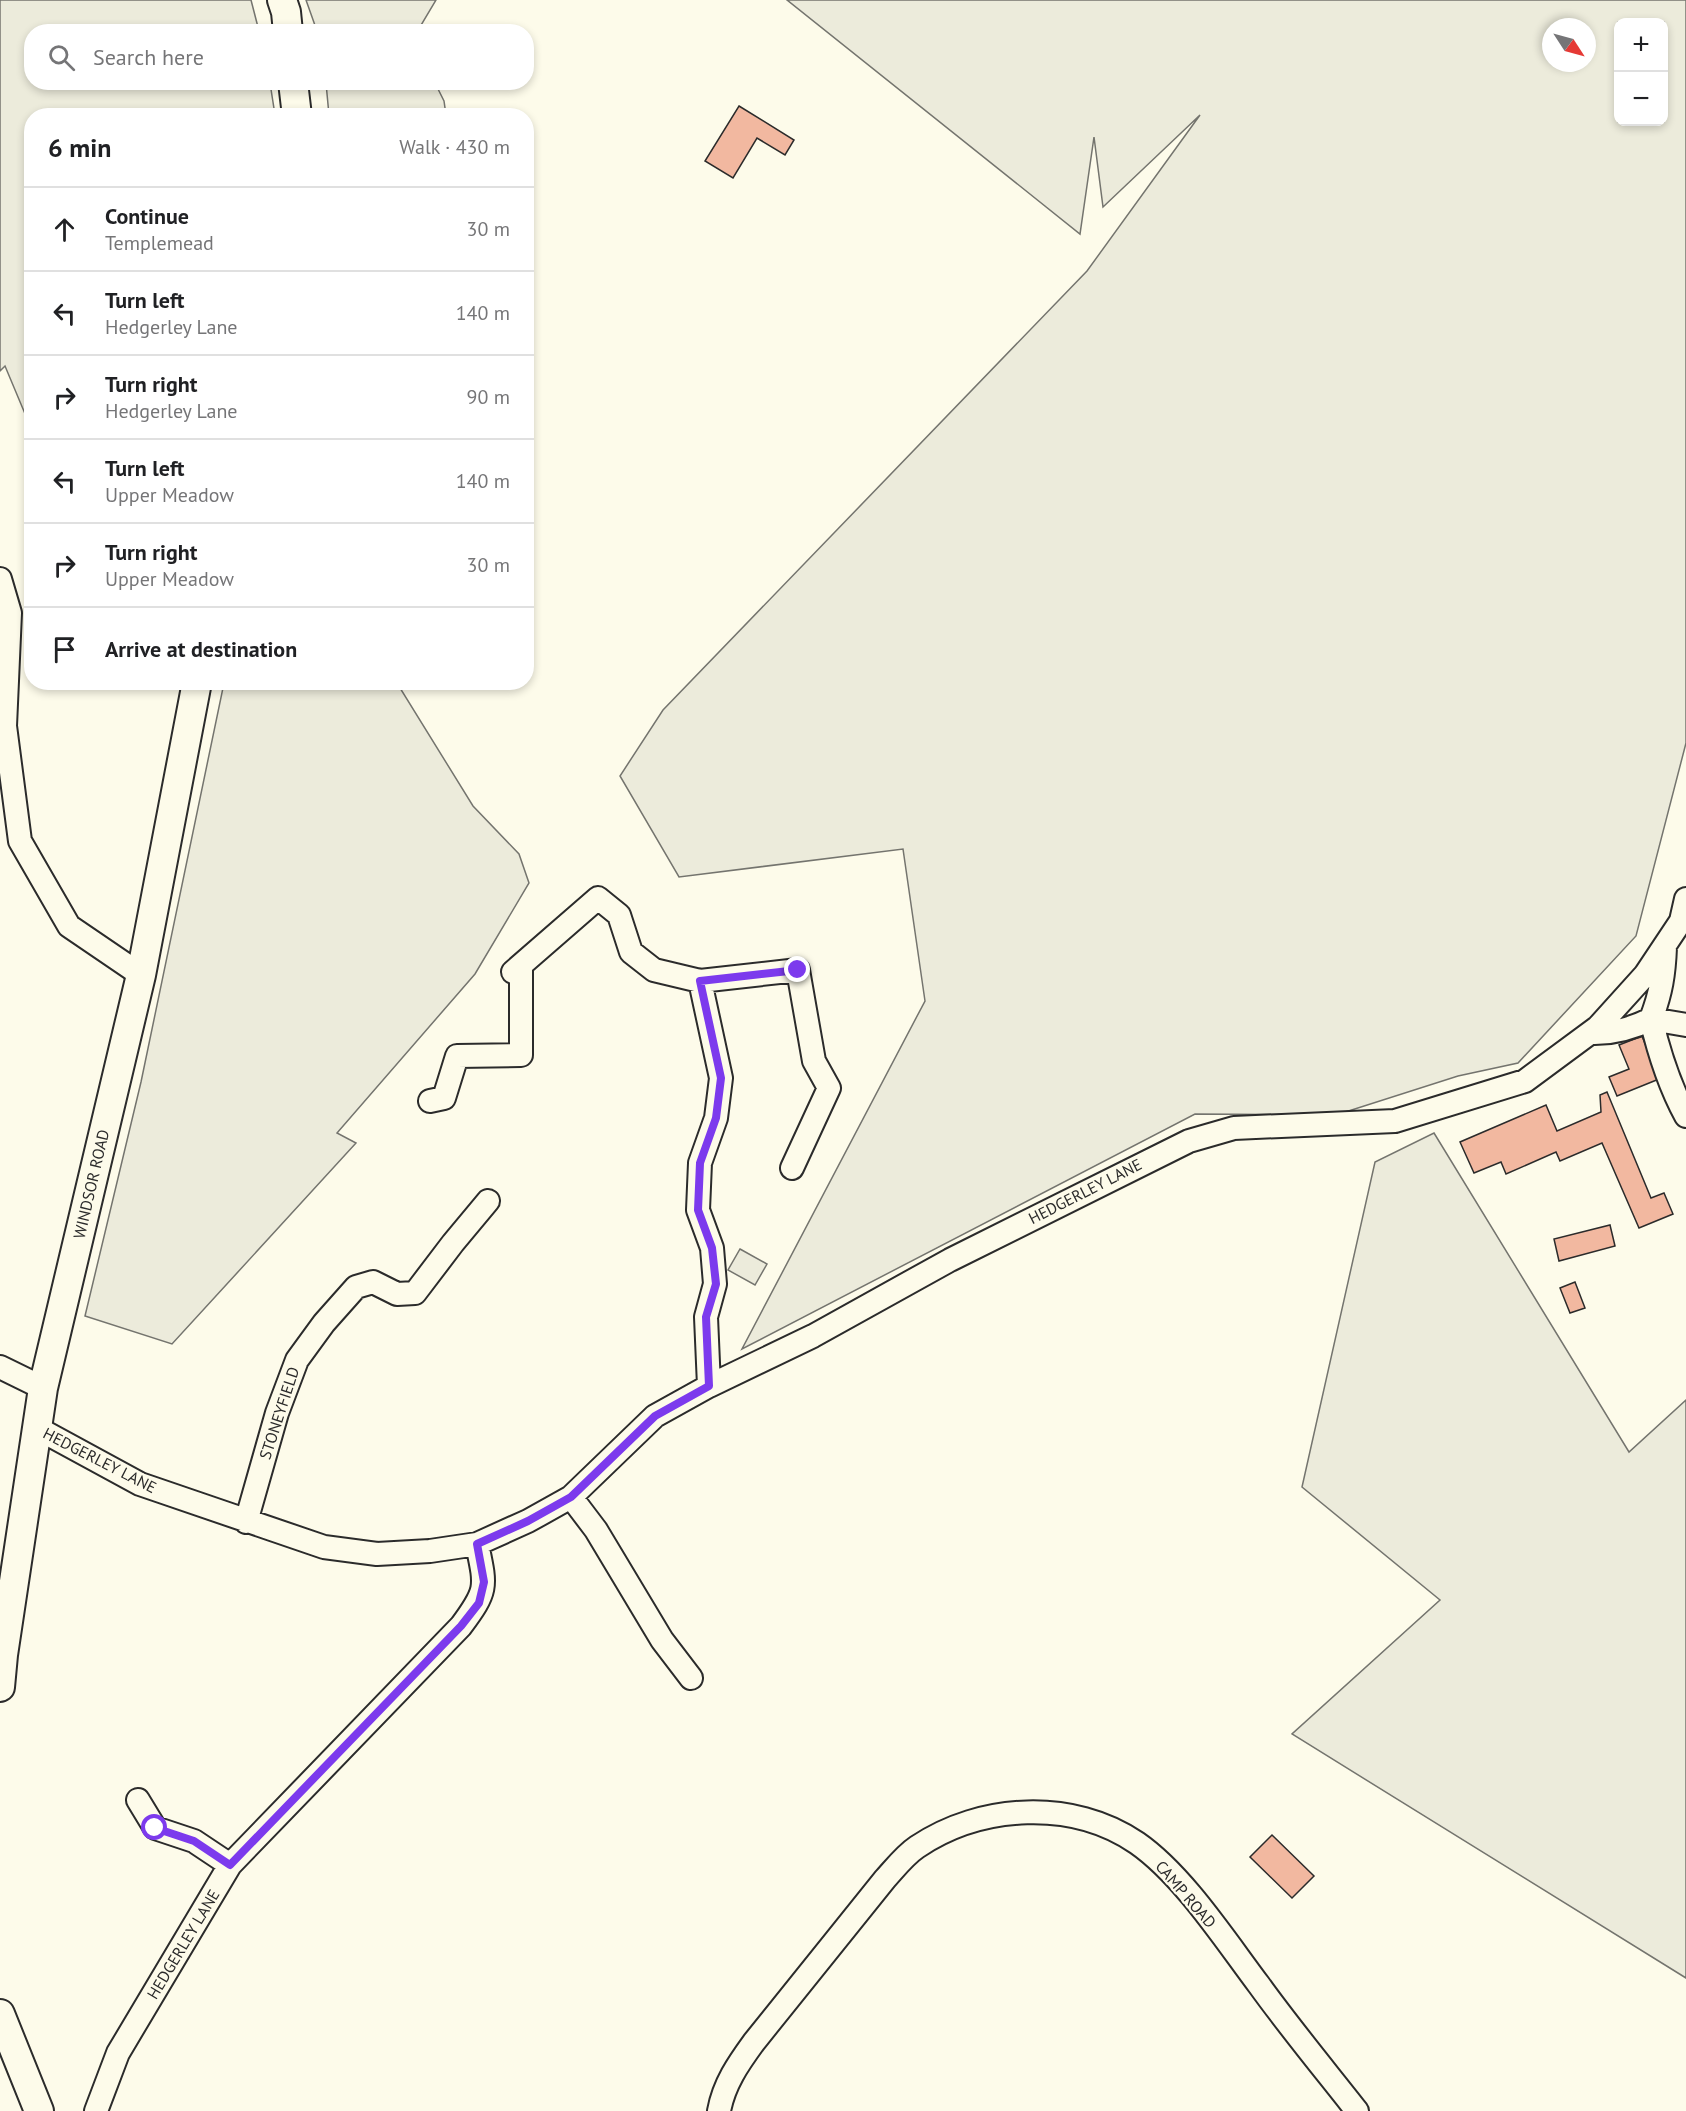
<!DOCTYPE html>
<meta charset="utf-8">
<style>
body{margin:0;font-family:"PT Sans",sans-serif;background:#f2f2f2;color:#202124}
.controls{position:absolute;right:18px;top:18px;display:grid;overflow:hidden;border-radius:12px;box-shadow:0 3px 9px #0003}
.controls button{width:54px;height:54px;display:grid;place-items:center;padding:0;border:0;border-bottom:2px solid #e0e0e0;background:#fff;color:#202124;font:30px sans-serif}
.compass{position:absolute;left:1542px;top:18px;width:54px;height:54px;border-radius:50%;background:#fff;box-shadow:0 3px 9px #0003;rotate:126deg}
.stop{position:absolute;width:18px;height:18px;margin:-14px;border:4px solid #7c3aed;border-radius:50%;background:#fff}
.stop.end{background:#7c3aed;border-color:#fff;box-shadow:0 2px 6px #0008}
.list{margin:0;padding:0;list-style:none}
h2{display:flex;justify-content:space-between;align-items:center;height:78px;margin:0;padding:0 24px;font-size:26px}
h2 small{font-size:20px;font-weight:400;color:#757577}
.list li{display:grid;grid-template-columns:39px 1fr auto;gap:18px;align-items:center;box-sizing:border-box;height:84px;padding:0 24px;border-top:2px solid #e0e0e0}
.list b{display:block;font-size:22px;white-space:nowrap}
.list p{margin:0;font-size:20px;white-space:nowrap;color:#757577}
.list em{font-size:20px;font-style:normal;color:#757577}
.icon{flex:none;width:33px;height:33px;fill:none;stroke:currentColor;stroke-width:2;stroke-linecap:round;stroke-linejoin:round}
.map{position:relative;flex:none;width:1686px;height:2111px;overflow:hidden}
.search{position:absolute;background:#fff;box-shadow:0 3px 9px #0003;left:24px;top:24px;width:510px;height:66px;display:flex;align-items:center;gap:15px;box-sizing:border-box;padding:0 21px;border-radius:24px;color:#757577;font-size:22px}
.panel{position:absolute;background:#fff;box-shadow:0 3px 9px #0003;left:24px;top:108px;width:510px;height:582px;border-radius:24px}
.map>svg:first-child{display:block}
.green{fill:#ecebdb;stroke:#74746e;stroke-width:1.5;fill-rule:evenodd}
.building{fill:#f2b8a0;stroke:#2b2b2b;stroke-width:1.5}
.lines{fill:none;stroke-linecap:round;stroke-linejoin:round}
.minor-casing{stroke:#2b2b2b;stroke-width:26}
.major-casing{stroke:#2b2b2b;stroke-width:32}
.minor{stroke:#fdfbea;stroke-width:22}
.major{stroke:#fdfbea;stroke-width:28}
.route{stroke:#7c3aed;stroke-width:8}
.labels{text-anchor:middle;stroke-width:4.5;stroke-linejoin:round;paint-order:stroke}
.street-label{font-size:16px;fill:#2b2b2b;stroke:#fdfbea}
</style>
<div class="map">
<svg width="1686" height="2111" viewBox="0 0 1686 2111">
<rect width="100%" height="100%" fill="#fdfbea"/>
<path class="green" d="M 0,0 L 251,0 L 259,31 L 32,32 L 32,82 L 270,83 L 275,115 L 32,116 L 31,428 L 5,366 L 0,371 Z
M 306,0 L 436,0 L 417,32 L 317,31 Z
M 787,0 L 1686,0 L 1686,743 L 1636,936 L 1518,1063 L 1458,1076 L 1336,1115 L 1195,1114 L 742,1349 L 925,1001 L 903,849 L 679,877 L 620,776 L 663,710 L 1087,271 L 1200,115 L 1103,207 L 1094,137 L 1080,234 ZM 1618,22 L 1664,22 L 1664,122 L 1618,122 ZM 1551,27 L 1587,27 L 1587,63 L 1551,63 Z
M 326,83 L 435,83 L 444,101 L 446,115 L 329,115 Z
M 224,683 L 397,683 L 473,806 L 519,854 L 529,883 L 475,974 L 337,1133 L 356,1143 L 172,1344 L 85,1316 L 141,1082 Z
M 1434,1133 L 1629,1452 L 1686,1400 L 1686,1978 L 1292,1734 L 1440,1600 L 1302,1487 L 1375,1162 Z
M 740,1249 L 767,1264 L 755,1285 L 728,1270 Z"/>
<path class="building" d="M 739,106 L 794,140 L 785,155 L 757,138 L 733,178 L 705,161 Z
M 1642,1036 L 1659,1079 L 1617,1096 L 1609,1077 L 1629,1069 L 1619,1045 Z
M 1607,1092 L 1651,1198 L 1664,1193 L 1673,1214 L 1639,1228 L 1602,1143 L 1560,1161 L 1556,1152 L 1506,1174 L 1501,1162 L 1474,1173 L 1460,1142 L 1546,1105 L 1557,1131 L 1601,1112 L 1600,1095 Z
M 1610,1225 L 1615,1246 L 1559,1261 L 1554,1239 Z
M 1575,1282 L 1585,1308 L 1570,1313 L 1560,1288 Z
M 1272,1835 L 1314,1876 L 1292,1898 L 1250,1857 Z"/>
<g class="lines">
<defs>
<path id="minor" d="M 0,579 L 10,613 L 5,726 L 20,841 L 69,926 L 141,975
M 513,972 L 598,898 L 619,915 L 631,952 L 654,970 L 700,981 L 798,970 L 814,1061 L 829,1088 L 792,1168
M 700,981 L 721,1078 L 716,1118 L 700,1163 L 698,1210 L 712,1248 L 715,1284 L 706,1317 L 709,1386
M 1686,1025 L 1651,1019 C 1659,1053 1669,1085 1686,1116
M 1590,1033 C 1613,1034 1631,1029 1651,1019 C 1661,993 1664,974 1665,947
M 430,1101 L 444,1098 L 457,1056 L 521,1055 L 521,965
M 0,1367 L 43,1388
M 37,1428 L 140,1484 L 324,1547 L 377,1554 L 430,1551 L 477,1544 L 528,1521 L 571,1497 L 655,1416 L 709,1386 L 813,1336 L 950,1260 L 1189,1141 L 1234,1128 L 1395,1121 L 1525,1081 L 1598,1027 L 1645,975 L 1681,921 L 1686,899
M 571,1497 L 596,1530 L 662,1640 L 691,1678
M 246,1522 L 277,1413 L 297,1360 L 324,1323 L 356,1287 L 373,1282 L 397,1294 L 415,1293 L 453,1243 L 488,1201
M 138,1800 L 155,1828 L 194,1841 L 230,1865
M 96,2111 L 118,2053 L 230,1865 L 461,1626 C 488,1590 486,1587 477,1544
M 719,2111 C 724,2084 738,2064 754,2042 L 885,1879 C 895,1868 905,1855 917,1847 C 981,1804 1073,1799 1137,1843 C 1183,1875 1225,1940 1259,1985 C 1290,2028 1324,2069 1357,2111"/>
<path id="major" d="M 282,0 L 286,12 L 288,32
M 293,82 L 297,116
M 0,1687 L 3,1655 L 43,1388 L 141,975 L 197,682
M 0,2014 L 39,2111"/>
</defs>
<use href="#minor" class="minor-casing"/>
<use href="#major" class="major-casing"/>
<use href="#minor" class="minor"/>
<use href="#major" class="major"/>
</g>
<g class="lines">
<path class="route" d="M 155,1828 L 194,1841 L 230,1865 L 461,1626 L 479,1603 L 484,1582 L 477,1544 L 528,1521 L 571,1497 L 655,1416 L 709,1386 L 706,1317 L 716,1284 L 712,1248 L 698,1210 L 700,1163 L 716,1118 L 721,1078 L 700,981 L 798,970"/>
</g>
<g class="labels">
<g class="street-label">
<text transform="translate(91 1184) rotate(-77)" y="6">WINDSOR ROAD</text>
<text transform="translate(1085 1191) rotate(-27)" y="6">HEDGERLEY LANE</text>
<text transform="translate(279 1413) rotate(-72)" y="6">STONEYFIELD</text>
<text transform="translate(100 1460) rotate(27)" y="6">HEDGERLEY LANE</text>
<text transform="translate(1186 1894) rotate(49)" y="6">CAMP ROAD</text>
<text transform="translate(183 1944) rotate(-59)" y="6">HEDGERLEY LANE</text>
</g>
</g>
</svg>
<div class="controls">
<button>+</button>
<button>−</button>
</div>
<svg class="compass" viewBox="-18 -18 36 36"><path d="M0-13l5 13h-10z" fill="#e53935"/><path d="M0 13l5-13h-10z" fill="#757577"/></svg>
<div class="stop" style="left:155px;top:1828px"></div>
<div class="stop end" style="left:798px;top:970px"></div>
<div class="search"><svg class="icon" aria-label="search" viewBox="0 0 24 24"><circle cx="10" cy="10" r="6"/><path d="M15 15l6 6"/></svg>Search here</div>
<section class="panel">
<h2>6 min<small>Walk · 430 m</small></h2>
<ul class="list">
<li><svg class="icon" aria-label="ahead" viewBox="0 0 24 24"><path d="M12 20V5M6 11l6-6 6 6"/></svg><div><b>Continue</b><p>Templemead</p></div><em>30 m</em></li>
<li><svg class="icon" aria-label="left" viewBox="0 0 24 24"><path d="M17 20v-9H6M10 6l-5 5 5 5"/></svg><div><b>Turn left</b><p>Hedgerley Lane</p></div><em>140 m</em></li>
<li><svg class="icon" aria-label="right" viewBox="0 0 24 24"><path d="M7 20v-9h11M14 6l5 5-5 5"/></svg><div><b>Turn right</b><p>Hedgerley Lane</p></div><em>90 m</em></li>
<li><svg class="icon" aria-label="left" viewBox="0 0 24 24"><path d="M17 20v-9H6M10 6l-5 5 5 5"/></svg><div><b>Turn left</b><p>Upper Meadow</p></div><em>140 m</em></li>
<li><svg class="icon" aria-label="right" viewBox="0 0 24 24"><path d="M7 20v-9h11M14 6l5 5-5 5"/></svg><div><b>Turn right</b><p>Upper Meadow</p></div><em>30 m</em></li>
<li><svg class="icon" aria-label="arrive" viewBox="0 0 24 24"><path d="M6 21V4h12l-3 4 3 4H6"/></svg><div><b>Arrive at destination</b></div></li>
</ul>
</section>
</div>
